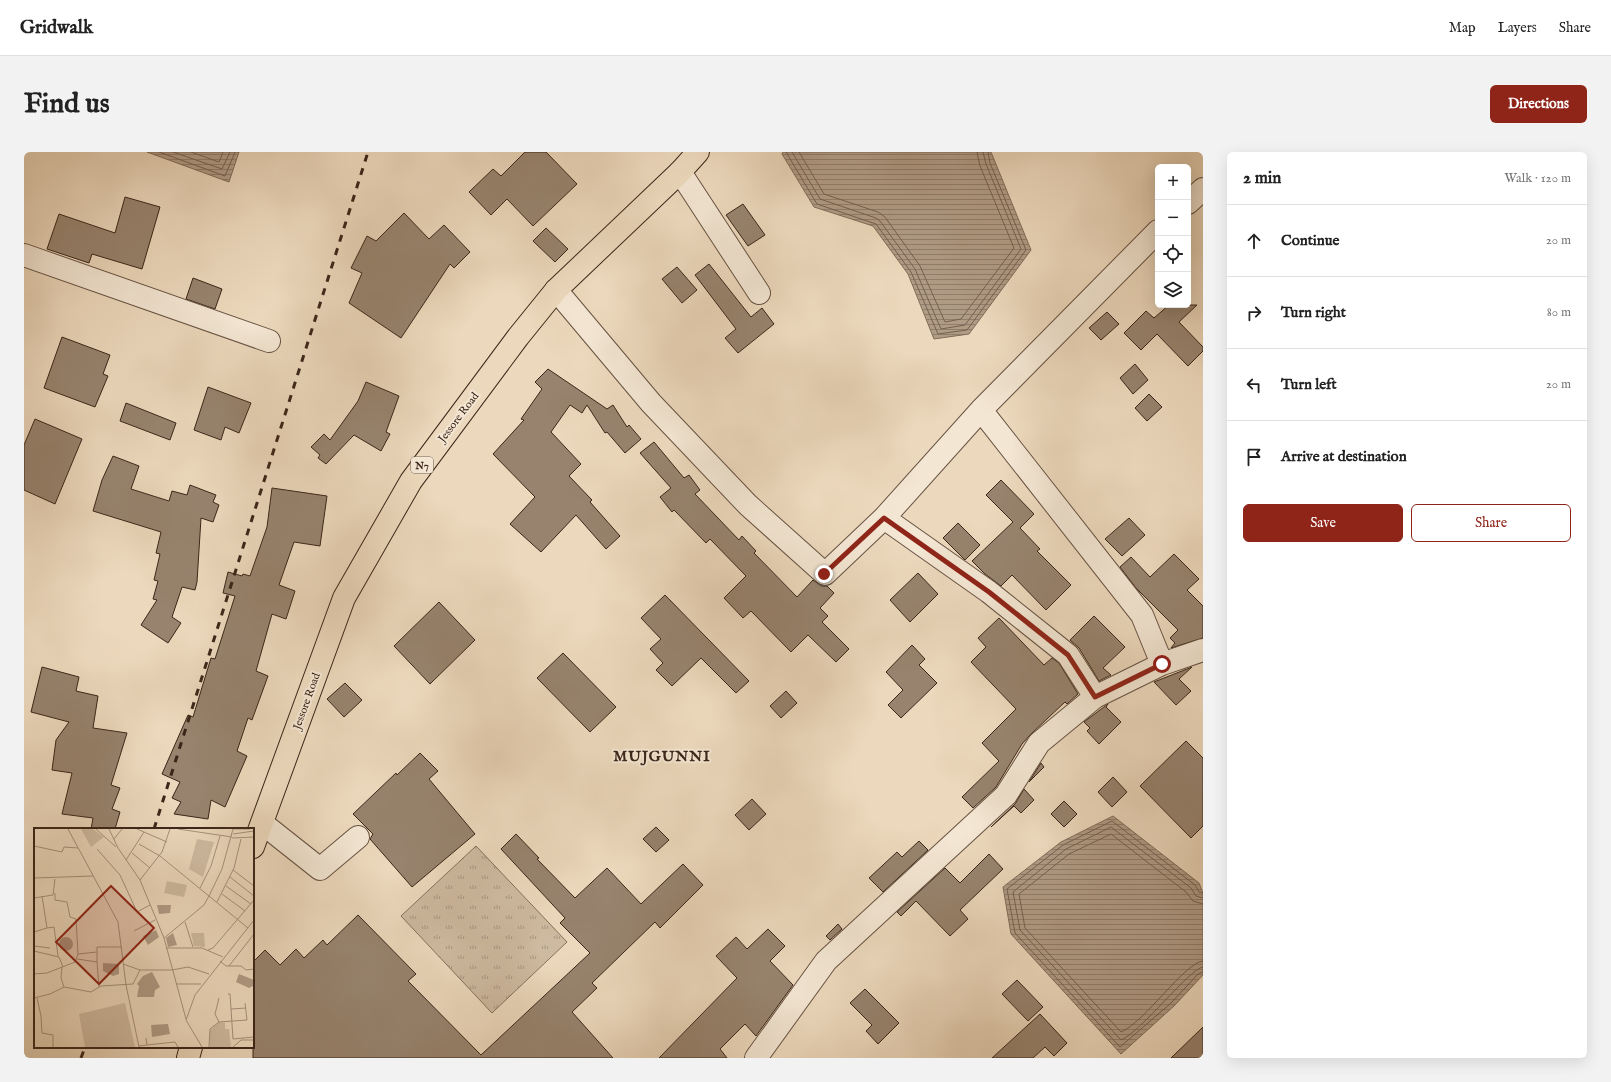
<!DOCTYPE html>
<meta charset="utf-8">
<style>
body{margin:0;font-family:"IM FELL English",serif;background:#f2f2f2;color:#222}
.controls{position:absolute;right:12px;top:12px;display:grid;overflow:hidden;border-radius:6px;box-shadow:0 4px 16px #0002}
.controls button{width:36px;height:36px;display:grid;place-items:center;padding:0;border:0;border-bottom:1px solid #e0e0e0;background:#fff;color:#222;font:20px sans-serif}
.stop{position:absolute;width:12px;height:12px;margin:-9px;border:3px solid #8f2418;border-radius:50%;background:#fff}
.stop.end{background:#8f2418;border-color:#fff;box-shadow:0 1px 4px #0008}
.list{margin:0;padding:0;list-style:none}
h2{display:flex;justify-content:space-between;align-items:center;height:52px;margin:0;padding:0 16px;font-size:17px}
h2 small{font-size:13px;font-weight:400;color:#767676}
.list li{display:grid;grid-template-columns:26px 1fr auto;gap:12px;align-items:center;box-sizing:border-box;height:72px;padding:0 16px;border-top:1px solid #e0e0e0}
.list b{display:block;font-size:15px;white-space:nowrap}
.list em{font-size:13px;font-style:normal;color:#767676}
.actions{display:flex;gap:8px;padding:12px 16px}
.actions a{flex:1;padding:9px 0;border:1px solid #8f2418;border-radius:6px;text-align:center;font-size:14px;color:#8f2418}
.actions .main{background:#8f2418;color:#fff}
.icon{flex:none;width:22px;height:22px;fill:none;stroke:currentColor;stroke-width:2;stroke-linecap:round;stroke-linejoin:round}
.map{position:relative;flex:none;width:1179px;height:906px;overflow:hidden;border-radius:6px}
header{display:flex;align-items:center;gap:24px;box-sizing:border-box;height:56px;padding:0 20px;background:#fff;border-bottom:1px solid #e0e0e0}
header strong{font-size:19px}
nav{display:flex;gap:22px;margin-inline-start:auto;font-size:14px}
.intro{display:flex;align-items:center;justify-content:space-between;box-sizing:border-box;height:96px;padding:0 24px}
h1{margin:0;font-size:28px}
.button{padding:10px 18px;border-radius:6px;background:#8f2418;color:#fff;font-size:14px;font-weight:700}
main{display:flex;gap:24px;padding:0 24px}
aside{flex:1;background:#fff;border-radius:6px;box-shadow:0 4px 16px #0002}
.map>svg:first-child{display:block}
.grass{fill:url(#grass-tufts);stroke:#84705c}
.water{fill:url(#water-rules);stroke:#816c5a}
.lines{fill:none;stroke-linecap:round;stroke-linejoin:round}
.shore{stroke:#76604f;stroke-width:1}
.building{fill:#97836e;stroke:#3b2619}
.minor-casing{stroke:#675242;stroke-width:24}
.highway-casing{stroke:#3b2619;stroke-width:24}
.minor{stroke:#f3e6d3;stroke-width:22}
.highway{stroke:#ecd8bc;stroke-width:22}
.rail{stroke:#3b2619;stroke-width:3;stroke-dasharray:7 7;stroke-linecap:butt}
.route{stroke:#8f2418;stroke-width:5}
.labels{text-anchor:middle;stroke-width:4;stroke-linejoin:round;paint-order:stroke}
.shield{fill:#f3e6d3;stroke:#726051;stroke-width:1}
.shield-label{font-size:10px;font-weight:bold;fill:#3b2619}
.street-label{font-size:11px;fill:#3b2619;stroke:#f3e6d3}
.district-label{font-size:15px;font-weight:bold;letter-spacing:1px;fill:#3b2619;stroke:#f3e6d3}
.inset-road{fill:none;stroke:#a5917b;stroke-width:1}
.view{fill:#8f2418;fill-opacity:0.15;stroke:#8f2418;stroke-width:2}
.inset-edge{fill:none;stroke:#3b2619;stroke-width:2}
</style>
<header>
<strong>Gridwalk</strong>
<nav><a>Map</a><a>Layers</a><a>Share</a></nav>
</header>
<div class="intro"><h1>Find us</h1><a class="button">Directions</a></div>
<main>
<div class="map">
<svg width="1179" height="906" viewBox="0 0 1179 906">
<defs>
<pattern id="grass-tufts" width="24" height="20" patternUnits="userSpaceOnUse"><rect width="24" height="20" fill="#cebaa0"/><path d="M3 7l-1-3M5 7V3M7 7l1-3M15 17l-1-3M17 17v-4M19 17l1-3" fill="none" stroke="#a89782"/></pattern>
<pattern id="water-rules" width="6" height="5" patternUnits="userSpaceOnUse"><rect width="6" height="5" fill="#b09b85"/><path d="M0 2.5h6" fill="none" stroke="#907e6c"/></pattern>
</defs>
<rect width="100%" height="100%" fill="#ecd8bc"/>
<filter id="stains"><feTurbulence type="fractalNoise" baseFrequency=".005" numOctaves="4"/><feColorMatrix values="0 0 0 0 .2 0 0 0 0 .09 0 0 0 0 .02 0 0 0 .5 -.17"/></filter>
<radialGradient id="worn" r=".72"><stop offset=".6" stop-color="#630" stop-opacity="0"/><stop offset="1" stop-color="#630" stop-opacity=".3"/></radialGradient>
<path class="grass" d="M 452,694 L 543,790 L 468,861 L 377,764 Z"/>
<path class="water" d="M 123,0 L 215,0 L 205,30 Z
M 759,0 L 967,0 L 1007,98 L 945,182 L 910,187 L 884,122 L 849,74 L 790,55 L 758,2 Z
M 1089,664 L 1175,731 L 1179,741 L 1179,823 L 1150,854 L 1097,902 L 987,782 L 979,735 L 1037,690 Z"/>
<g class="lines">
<path class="shore" d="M 135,0 L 201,24 L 211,0
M 149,0 L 198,17 L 206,0
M 167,0 L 195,10 L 199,0
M 762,0 L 793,52 L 852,72 L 887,120 L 914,182 L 943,178 L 1002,98 L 966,11 L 964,0
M 768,0 L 796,47 L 852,66 L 856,69 L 891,117 L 917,177 L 941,173 L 997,97 L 962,12 L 959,0
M 775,0 L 800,42 L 854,60 L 861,65 L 896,114 L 921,170 L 937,167 L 990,96 L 956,14 L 953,0
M 1179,741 L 1175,740 L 1171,733 L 1088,669 L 1039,693 L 983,737 L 991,781 L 1096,895 L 1147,851 L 1174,822 L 1179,820
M 1179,746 L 1172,744 L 1167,736 L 1087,675 L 1042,697 L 989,740 L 996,778 L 1097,888 C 1117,880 1166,816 1179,815
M 1179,752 L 1169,749 L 1162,740 L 1087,682 L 1045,702 L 995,742 L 1001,776 L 1097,880 C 1120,871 1161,810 1179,809"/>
</g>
<path class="building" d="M 501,0 L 522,0 L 553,32 L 509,74 L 483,47 L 467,63 L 445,40 L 469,17 L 477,24 Z
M 101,45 L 136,55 L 118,117 L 68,102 L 65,111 L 23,97 L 35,62 L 91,81 Z
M 719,52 L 741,83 L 724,94 L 702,63 Z
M 380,61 L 405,87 L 420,73 L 446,100 L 430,116 L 426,112 L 377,186 L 325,151 L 338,121 L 327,116 L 343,84 L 352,89 Z
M 522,76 L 544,97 L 531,110 L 509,89 Z
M 685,112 L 727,165 L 738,156 L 750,172 L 714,201 L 701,186 L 712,177 L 671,123 Z
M 653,115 L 673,138 L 658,151 L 638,127 Z
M 169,126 L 198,137 L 191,157 L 162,147 Z
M 1145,153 L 1173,153 L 1155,170 L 1179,195 L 1179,199 L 1164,214 L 1133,182 L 1117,198 L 1100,181 L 1122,159 L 1130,166 Z
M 1083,160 L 1095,172 L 1077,188 L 1065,176 Z
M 38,185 L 86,203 L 79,222 L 84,224 L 71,255 L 20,236 Z
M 1111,212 L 1124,228 L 1109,242 L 1096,226 Z
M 524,217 L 583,257 L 589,253 L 603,275 L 605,273 L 617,287 L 601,301 L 583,280 L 581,281 L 563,253 L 558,261 L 546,253 L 527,280 L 557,312 L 545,324 L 568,348 L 566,350 L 596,384 L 582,397 L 552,363 L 517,400 L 486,372 L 511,345 L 469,302 L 500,268 L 497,267 L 518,237 L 511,230 Z
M 342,230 L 375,244 L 362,280 L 366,282 L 357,299 L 330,283 L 302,312 L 294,306 L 296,303 L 287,295 L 300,282 L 306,288 L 334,249 Z
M 184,235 L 227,251 L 215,281 L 201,275 L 197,288 L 170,278 Z
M 1125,242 L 1138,255 L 1123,269 L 1111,256 Z
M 102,251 L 152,271 L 146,288 L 96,269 Z
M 11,267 L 58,287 L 31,352 L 0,338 L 0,293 Z
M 630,290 L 660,326 L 665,323 L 676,338 L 671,342 L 715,388 L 718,384 L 732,399 L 730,401 L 773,445 L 789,428 L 798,434 L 803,434 L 810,441 L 796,456 L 804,464 L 798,470 L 825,497 L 812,510 L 784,483 L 767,500 L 727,459 L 719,466 L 700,446 L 722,424 L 686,387 L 682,391 L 650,358 L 648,360 L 636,345 L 647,336 L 616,301 Z
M 89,304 L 115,314 L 107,337 L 145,349 L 148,339 L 163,343 L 166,333 L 192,343 L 189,350 L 195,353 L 189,370 L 177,366 L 173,430 L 171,438 L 158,435 L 148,465 L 157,471 L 144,491 L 117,473 L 133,448 L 129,447 L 134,429 L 130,428 L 136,402 L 132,401 L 137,380 L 69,359 L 78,328 Z
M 977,328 L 1010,362 L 996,376 L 1016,397 L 1013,399 L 1047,433 L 1022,458 L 988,423 L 977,434 L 961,422 L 948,409 L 989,370 L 962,343 Z
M 248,336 L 303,344 L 296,394 L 270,390 L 255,433 L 271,439 L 262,467 L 248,462 L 232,519 L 244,524 L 228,568 L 224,566 L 213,599 L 223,604 L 201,655 L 187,648 L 184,667 L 150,662 L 157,650 L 148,646 L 156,630 L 138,622 L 164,563 L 169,565 L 187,506 L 191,507 L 211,444 L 199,441 L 204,420 L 218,424 L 219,422 L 226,424 L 243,375 Z
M 1105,366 L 1121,383 L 1098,404 L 1081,387 Z
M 934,371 L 956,393 L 941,408 L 919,386 Z
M 1150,402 L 1175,427 L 1163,438 L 1179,454 L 1179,486 L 1147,496 L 1151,491 L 1146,486 L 1154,478 L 1112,436 L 1096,415 L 1107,405 L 1126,425 Z
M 894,421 L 914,442 L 886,470 L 866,448 Z
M 641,443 L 725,529 L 712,541 L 677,506 L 648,534 L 632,518 L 639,511 L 626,497 L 637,487 L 617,466 Z
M 415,450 L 451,488 L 406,532 L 370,494 Z
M 1070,464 L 1101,495 L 1079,516 L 1087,523 L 1075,529 L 1055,496 L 1046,488 Z
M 975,466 L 1020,513 L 1028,506 L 1035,511 L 1054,542 L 1043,552 L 1041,550 L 1007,582 L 998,592 L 972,635 L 949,656 L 938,645 L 975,609 L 958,591 L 992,557 L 947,510 L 962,495 L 954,486 Z
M 888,493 L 901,507 L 895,513 L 913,531 L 877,566 L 864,553 L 879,538 L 862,520 Z
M 539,501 L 592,555 L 566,580 L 513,526 Z
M 18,515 L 55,525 L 52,539 L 74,544 L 69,576 L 103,581 L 87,633 L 96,636 L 88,657 L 96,660 L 91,677 L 67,677 L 69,666 L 38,662 L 48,621 L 28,618 L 32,588 L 45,570 L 7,560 Z
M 1168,515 L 1155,527 L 1167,539 L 1152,553 L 1130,530 Z
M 321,531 L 338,548 L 320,565 L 303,547 Z
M 762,539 L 773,551 L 757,566 L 746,554 Z
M 1084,552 L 1082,555 L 1097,570 L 1075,592 L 1063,579 L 1066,576 L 1060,570 Z
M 1162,589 L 1179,606 L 1179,674 L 1167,686 L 1116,634 Z
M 396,601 L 414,619 L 405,627 L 451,682 L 388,735 L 346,687 L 349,682 L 329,662 L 372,621 L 373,623 Z
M 1017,611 L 1020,615 L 1005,630 Z
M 1089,625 L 1103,640 L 1088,655 L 1074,640 Z
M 1000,637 L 1010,648 L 997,661 L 990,654 L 967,675 L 991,652 Z
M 728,647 L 742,662 L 725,678 L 711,663 Z
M 1040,649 L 1053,662 L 1040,675 L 1027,662 Z
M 632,675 L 645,688 L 632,700 L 619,687 Z
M 492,682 L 515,706 L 513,707 L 551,746 L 583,716 L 617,752 L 659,712 L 679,733 L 636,776 L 631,770 L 568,831 L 573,836 L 548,860 L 589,906 L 229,906 L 229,810 L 241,798 L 256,813 L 272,797 L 280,806 L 299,788 L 303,793 L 334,763 L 392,822 L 384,829 L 457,903 L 566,801 L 536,771 L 541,766 L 477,697 Z
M 895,689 L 904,698 L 859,740 L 845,726 L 873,700 L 878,705 Z
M 965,702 L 979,717 L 936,758 L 944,767 L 926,784 L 892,749 L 877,764 L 873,760 L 921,716 L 936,731 Z
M 814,772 L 818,777 L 806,788 L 802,784 Z
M 744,777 L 761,794 L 746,809 L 769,833 L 732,884 L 721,872 L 696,897 L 703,906 L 635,906 L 713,826 L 692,804 L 712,785 L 723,797 Z
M 993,828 L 1019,855 L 1004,869 L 978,842 Z
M 841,837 L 875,871 L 854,892 L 842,879 L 848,873 L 826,851 Z
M 1016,862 L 1043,891 L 1030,904 L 1021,895 L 1009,906 L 968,906 Z
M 1179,875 L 1179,906 L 1147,906 Z"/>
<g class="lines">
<defs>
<path id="minor" d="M 656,20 L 735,141
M 1164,51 L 1179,37
M 0,103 L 245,189
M 532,138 L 627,251 L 724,353 L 801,422 L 860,366 L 957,258 L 1118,463 L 1138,512
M 957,258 L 1134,79
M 860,366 L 965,440 L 1044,503 L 1071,545
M 238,671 L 296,717 L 334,685
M 732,906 L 802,809 L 982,643 L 1015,591 L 1071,545 L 1138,512 L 1179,498"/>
<path id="highway" d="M 229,695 L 320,446 L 387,329 L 494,185 L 532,138 L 656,20 L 674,0
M 164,906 L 167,895"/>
</defs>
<use href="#minor" class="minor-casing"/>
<use href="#highway" class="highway-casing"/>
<use href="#minor" class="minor"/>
<use href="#highway" class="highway"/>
<path class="rail" d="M 130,677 L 344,0
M 57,906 L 61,895"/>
</g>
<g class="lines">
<path class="route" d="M 800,422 L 860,366 L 965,440 L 1044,503 L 1071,545 L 1138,512"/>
</g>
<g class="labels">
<rect class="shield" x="387" y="305" width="22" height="16" rx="3"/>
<g class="shield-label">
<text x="398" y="317">N7</text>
</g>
<g class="street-label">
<text transform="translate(434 265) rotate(-53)" y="4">Jessore Road</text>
<text transform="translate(282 549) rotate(-70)" y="4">Jessore Road</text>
</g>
<g class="district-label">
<text x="638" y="609">MUJGUNNI</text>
</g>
</g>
<g transform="translate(10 676)">
<rect width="220" height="220" fill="#ecd8bc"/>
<path d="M 163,11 L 180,14 L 169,49 L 155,41 ZM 133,53 L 153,57 L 150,69 L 130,65 ZM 157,105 L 170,105 L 171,119 L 160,118 ZM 185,194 L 191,195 L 191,201 L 195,201 L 197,219 L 176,219 L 176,202 Z" fill="#cebaa0"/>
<path d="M 47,1 L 59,1 L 70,9 L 57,19 Z" fill="#cebaa0"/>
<path d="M 91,175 L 101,219 L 51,219 L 45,186 Z" fill="#cebaa0"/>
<path d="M 123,77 L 137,77 L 136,85 L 125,86 ZM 122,102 L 125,109 L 114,117 L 109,108 ZM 139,105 L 143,117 L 134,119 L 132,110 ZM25 116a7 7 0 1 1 14 0a7 7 0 1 1-14 0ZM 69,135 L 85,136 L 85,146 L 79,148 L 69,143 ZM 118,144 L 126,159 L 121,162 L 120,169 L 103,169 L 105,158 L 103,156 L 109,148 ZM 205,146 L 220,152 L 219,158 L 215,160 L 202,154 ZM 134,196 L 136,206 L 118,209 L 117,197 Z" fill="#b09b85"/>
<path class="inset-road" d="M 34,1 L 84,94 L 92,157 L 105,219M 62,1 L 82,19M 75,1 L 84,20 L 106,52 L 130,110 L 152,191M 103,1 L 133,14M 144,1 L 198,9M 199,1 L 216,1M 199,6 L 220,3M 198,10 L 220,9M 80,11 L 88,1M 105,16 L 126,28 L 214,100M 0,18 L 28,24 L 30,19 L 44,20M 63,21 L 86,47 L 103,84 L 116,77M 98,25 L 116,40M 92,32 L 110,4M 199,42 L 220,58M 196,49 L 220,68M 0,50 L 59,48M 106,52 L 128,24 L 136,1M 192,58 L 217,76M 166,60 L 177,38 L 186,8M 188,66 L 211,83M 8,68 L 13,100 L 20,99 L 24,128M 0,70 L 19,67 L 21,51M 183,74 L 200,40 L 207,11M 151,94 L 159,119M 100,103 L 121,92M 0,104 L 13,100M 130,110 L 170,77 L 175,68 L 188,41 L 199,1M 0,118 L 16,120M 132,120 L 168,120 L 189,129M 174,122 L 179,120 L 220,72M 0,123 L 25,129 L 29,139M 44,126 L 63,124M 43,131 L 63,134 L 63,119 L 88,119M 186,133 L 192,138 L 207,138 L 212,142 L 220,141M 63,134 L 65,159M 89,136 L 106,142 L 138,142 L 154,139 L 175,146M 195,138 L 220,106M 28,139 L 27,150 L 30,159M 0,146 L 13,145 L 41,134 L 44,126 L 42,91 L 36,89 L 33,74 L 21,72 L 21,65M 142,156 L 167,156M 194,166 L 196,166 L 199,211 L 220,209M 0,170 L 16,166 L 30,159 L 57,164 L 67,158 L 99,156 L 106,142M 3,170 L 7,188 L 8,205 L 19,207 L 19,219M 185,170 L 181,186 L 185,194 L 213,192 L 211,175M 197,181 L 212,180M 113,217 L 141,214 L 144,219M 105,218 L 113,217 L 112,210M 168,219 L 152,192 L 161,167 L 220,92M 175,219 L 176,201 L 185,194M 199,219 L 207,212 L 220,212"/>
<path class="view" d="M 77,58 L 120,100 L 65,156 L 22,114 Z"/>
<rect width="220" height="220" class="inset-edge"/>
</g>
<rect width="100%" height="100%" filter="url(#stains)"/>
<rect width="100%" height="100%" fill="url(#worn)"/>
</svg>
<div class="controls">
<button>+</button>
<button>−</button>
<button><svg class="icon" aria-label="locate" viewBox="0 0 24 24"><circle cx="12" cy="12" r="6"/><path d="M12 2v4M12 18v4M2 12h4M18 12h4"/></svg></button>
<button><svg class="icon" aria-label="layers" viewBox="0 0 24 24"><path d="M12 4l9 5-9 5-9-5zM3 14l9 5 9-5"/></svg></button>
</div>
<div class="stop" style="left:1138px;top:512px"></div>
<div class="stop end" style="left:800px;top:422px"></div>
</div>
<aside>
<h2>2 min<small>Walk · 120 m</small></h2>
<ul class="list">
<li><svg class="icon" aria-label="ahead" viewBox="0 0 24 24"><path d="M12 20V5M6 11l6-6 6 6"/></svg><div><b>Continue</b></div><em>20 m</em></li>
<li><svg class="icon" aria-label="right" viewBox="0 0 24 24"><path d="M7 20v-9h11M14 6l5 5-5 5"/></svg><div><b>Turn right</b></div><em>80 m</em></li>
<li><svg class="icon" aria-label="left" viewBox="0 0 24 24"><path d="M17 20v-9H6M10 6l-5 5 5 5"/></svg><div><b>Turn left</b></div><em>20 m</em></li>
<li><svg class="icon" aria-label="arrive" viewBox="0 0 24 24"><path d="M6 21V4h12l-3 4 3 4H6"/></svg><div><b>Arrive at destination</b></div></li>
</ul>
<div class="actions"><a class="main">Save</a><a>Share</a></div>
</aside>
</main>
